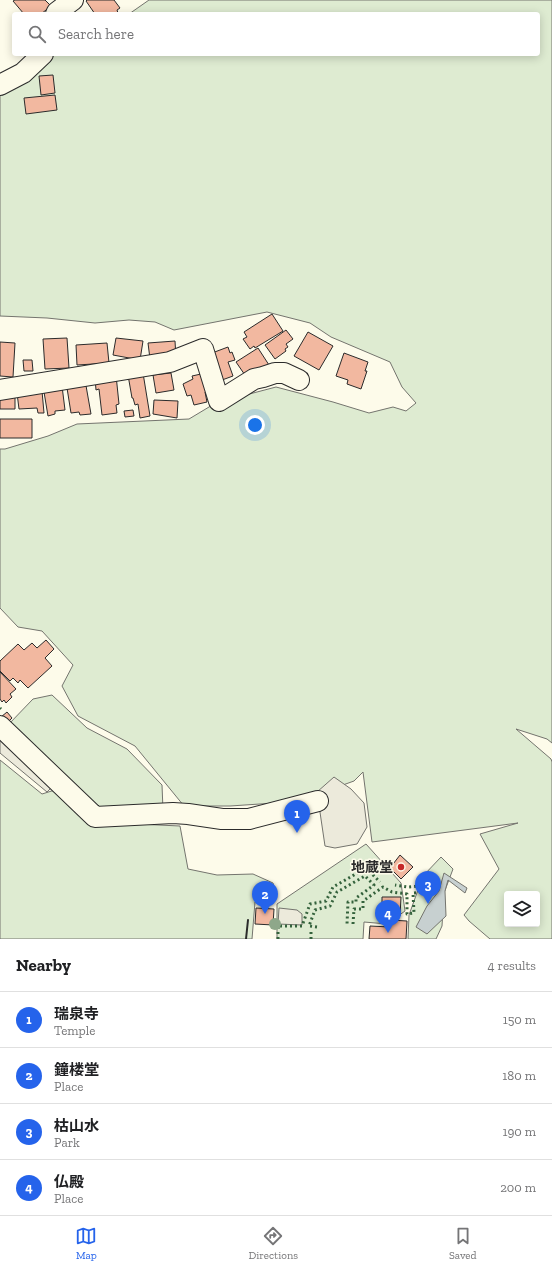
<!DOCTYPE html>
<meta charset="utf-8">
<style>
body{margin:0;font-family:"Zilla Slab","Noto Sans JP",serif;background:#f2f2f2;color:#202124}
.controls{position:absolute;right:12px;bottom:12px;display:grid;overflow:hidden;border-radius:4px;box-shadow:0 2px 10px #0003}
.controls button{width:36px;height:36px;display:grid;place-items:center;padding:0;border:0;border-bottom:1px solid #e0e0e0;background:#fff;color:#202124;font:20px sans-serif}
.you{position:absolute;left:255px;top:425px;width:14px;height:14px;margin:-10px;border:3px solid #fff;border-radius:50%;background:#1a73e8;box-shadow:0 0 0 6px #1a73e833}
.badge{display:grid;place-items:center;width:26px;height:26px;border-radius:50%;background:#2563eb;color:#fff;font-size:13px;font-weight:700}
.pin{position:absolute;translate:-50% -33px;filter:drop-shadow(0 1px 2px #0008)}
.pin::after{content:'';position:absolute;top:21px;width:14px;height:12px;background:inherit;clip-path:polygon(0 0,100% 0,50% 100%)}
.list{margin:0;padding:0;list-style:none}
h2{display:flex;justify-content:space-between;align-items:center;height:52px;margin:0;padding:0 16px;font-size:17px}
h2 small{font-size:13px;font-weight:400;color:#757577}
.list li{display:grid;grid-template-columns:26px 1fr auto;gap:12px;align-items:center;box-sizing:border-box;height:56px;padding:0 16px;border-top:1px solid #e0e0e0}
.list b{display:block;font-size:15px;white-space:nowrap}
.list p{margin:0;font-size:13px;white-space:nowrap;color:#757577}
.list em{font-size:13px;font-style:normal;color:#757577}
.icon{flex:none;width:22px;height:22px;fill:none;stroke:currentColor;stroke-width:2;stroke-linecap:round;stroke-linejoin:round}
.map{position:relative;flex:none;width:552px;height:939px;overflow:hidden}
.search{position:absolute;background:#fff;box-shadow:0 2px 10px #0003;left:12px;right:12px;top:12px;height:44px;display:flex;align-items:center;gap:10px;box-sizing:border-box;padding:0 14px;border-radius:4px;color:#757577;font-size:15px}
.sheet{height:276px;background:#fff}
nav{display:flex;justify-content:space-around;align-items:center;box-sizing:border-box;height:56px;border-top:1px solid #e0e0e0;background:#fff;font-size:11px;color:#757577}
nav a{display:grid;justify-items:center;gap:2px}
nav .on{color:#2563eb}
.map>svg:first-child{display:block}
.green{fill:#deebd1;stroke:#74746e;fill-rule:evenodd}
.parking{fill:#eceadb;stroke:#74746e}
.water{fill:#c7d0d0;stroke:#74746e}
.building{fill:#f2b8a0;stroke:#2b2b2b}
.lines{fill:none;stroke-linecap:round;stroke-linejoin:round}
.minor-casing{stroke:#2b2b2b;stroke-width:22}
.minor{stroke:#fdfbea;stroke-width:20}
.hedge{stroke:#34623c;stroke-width:3;stroke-dasharray:2 3;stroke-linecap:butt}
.wall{stroke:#2b2b2b;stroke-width:2}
.tree{fill:#8ea78a}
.poi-dot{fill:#c62828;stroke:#fdfbea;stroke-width:1.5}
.labels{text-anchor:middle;stroke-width:3;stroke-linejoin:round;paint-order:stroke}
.poi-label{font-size:14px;font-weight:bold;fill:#2b2b2b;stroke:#fdfbea;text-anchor:end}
</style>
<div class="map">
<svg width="552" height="939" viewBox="0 0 552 939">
<rect width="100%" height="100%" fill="#fdfbea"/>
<path class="green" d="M 149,0 L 552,0 L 552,743 L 547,739 L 516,729 L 551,759 L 552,762 L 552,939 L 490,939 L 469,921 L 464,915 L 499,869 L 480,834 L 518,823 L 372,842 L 363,772 L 354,781 L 329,790 L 275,803 L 230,806 L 184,806 L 135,746 L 78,716 L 62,686 L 73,665 L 42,631 L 18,627 L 0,608 L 0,449 L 5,449 L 48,436 L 77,424 L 189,419 L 219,401 L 238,397 L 276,387 L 333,402 L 369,413 L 393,407 L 406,411 L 416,403 L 402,387 L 390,362 L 331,337 L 310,323 L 267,312 L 174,330 L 155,322 L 129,320 L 95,323 L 47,318 L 0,316 L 0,74 L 43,54 L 538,54 L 538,14 L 129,14 ZM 507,894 L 537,894 L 537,924 L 507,924 Z
M 52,695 L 87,728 L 127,749 L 162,785 L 163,810 L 137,824 L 180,826 L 188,869 L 217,875 L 253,874 L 273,883 L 276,895 L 255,902 L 252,939 L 0,939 L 0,760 L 42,794 L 58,789 L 8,725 L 33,699 Z
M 366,844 L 401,883 L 405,911 L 387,924 L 364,922 L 363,939 L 277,939 L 277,904 Z
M 441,857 L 453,869 L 444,893 L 442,926 L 436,939 L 408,939 L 409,915 L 423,876 Z"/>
<path class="parking" d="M 0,731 L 58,781 L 47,792 L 0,753 Z
M 334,777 L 351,789 L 364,803 L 367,827 L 357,844 L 335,848 L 325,846 L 317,792 Z
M 279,908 L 297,910 L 302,914 L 302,925 L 278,924 Z"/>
<path class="water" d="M 444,873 L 467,888 L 465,893 L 448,880 L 445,891 L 446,916 L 427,934 L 416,927 L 427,906 L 439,891 Z"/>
<path class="building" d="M 15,0 L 45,0 L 51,6 L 41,14 L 24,14 L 13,1 Z
M 87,0 L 114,0 L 120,8 L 117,10 L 118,13 L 95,14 L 86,1 Z
M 53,75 L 55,93 L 41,95 L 39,76 Z
M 55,95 L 57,110 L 26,114 L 24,98 Z
M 272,314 L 283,331 L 255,348 L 254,346 L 250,349 L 243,339 L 247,337 L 244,332 Z
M 286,330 L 293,339 L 286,344 L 288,347 L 285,349 L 286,351 L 275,359 L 265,345 Z
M 308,332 L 333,346 L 319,370 L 294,356 Z
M 67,338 L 69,368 L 45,369 L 43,339 Z
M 116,338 L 143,341 L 140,360 L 113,355 Z
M 175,341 L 176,358 L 150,359 L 148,343 Z
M 0,342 L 15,343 L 13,377 L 0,376 Z
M 107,343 L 109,363 L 77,365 L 76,345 Z
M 228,347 L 230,353 L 232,352 L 235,360 L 228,362 L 233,376 L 222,380 L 212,353 Z
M 258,348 L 269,365 L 247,378 L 236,362 Z
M 344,353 L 368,362 L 365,371 L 367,371 L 361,389 L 347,384 L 348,380 L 336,376 Z
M 23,360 L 32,360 L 33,371 L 24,371 Z
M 143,373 L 150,416 L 140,418 L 138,404 L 135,405 L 133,398 L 132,398 L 128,375 Z
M 171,373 L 174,390 L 156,393 L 153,375 Z
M 201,374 L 207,391 L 205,392 L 207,402 L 194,405 L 191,395 L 187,396 L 183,384 L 193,379 L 192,376 Z
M 116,375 L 119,404 L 116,405 L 117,413 L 102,415 L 99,389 L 96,390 L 95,378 Z
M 85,380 L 91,414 L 80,415 L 79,412 L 71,413 L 67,388 Z
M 43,386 L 62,386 L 65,410 L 55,411 L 55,414 L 48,416 Z
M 42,391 L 44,413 L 38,413 L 37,408 L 19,409 L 17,393 Z
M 0,395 L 15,395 L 15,409 L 0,409 Z
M 154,400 L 178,401 L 177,418 L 153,414 Z
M 133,410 L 134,416 L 125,417 L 124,411 Z
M 0,419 L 32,419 L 32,438 L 0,438 Z
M 46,640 L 54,649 L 45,658 L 52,666 L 28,688 L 20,680 L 18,683 L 13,678 L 10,681 L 0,671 L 0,661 L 18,644 L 24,650 L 32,643 L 37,648 Z
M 0,672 L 16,689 L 10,694 L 12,697 L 6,703 L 4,700 L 2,702 L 0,699 Z
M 7,712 L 12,718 L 6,724 L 1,717 Z
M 400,855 L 413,867 L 401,879 L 390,868 Z
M 382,897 L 401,897 L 400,916 L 382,916 Z
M 256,908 L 274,909 L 273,925 L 255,924 Z
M 390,920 L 407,921 L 406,939 L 369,939 L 370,926 L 390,927 Z"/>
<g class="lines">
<defs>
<path id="minor" d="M 56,14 L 57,12 L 73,0
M 0,85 L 23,73 L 43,54
M 0,390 L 170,362 L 203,349 L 219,401 L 254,379 L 263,377 L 275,373 L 284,373 L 299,380
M 0,726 L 95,817 L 173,813 L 188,814 L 222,819 L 249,819 L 318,801"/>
</defs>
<use href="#minor" class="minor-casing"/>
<use href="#minor" class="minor"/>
<path class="hedge" d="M 0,708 L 1,709
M 353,924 L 354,909 L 363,909 L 363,901 L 383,887 L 392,892 L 407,894 L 407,914 L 414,913 L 413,893 L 432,891 L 432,885 L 408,887 L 395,885
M 317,927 L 309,926 L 315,910 L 330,906 L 337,892 L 365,876 L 374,885 L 356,898 L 356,902 L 348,902 L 347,924
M 311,932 L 311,939
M 278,939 L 278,926 L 302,926 L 310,904 L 326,901 L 333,887 L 366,868 L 380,882"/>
<path class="wall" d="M 246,939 L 248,920"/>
</g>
<circle class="tree" cx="275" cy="924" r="6"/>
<circle class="poi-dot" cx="401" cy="867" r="4"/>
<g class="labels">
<g class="poi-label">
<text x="393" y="872">地蔵堂</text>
</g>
</g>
</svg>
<div class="controls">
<button><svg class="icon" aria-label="layers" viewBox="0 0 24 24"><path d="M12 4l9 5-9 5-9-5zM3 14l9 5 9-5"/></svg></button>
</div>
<div class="you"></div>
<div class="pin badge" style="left:297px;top:833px">1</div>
<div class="pin badge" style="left:265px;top:914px">2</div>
<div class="pin badge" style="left:428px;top:904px">3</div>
<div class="pin badge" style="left:388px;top:933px">4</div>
<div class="search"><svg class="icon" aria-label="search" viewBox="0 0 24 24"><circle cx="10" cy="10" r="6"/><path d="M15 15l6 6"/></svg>Search here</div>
</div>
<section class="sheet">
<h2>Nearby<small>4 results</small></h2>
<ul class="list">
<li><span class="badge">1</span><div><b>瑞泉寺</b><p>Temple</p></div><em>150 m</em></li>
<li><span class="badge">2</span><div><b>鐘楼堂</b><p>Place</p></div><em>180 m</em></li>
<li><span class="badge">3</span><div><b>枯山水</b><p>Park</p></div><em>190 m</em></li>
<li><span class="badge">4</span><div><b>仏殿</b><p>Place</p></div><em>200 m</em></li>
</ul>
</section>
<nav>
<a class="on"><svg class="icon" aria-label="map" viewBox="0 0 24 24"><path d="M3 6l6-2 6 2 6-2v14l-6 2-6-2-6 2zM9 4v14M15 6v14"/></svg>Map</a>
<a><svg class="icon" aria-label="directions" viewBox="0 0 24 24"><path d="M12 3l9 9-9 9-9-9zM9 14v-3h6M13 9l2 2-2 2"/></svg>Directions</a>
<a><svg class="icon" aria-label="saved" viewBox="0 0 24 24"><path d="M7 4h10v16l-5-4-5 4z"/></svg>Saved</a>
</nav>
